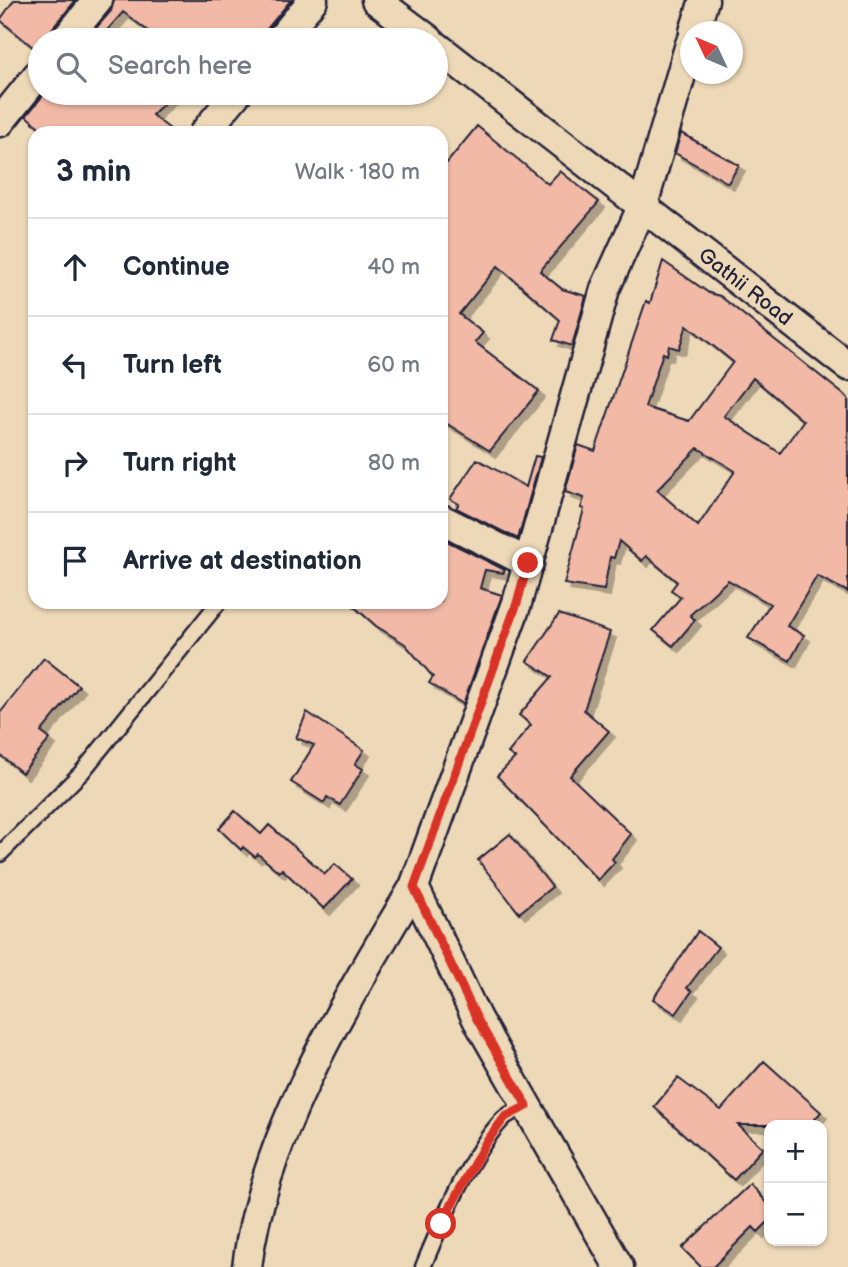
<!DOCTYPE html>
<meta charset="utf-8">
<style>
body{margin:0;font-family:"Balsamiq Sans",sans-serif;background:#f6f6f7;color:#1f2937}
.controls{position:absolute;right:21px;bottom:21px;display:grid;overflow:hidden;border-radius:14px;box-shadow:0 2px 5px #0004}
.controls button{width:63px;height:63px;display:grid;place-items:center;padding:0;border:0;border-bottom:2px solid #e0e1e3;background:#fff;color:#1f2937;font:35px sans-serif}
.compass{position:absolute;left:680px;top:21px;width:63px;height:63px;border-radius:50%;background:#fff;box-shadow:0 2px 5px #0004;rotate:314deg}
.stop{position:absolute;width:21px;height:21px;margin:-16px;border:5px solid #d93025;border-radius:50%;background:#fff}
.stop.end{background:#d93025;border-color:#fff;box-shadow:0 2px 7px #0008}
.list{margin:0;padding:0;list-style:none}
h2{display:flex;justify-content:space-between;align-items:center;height:91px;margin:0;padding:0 28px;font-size:30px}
h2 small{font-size:23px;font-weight:400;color:#747a83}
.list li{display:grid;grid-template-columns:46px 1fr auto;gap:21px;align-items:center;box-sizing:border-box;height:98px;padding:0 28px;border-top:2px solid #e0e1e3}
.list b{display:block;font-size:26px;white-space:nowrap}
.list em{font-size:23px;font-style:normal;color:#747a83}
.icon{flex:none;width:38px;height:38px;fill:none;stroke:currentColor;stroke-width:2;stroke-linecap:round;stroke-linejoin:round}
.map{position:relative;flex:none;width:848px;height:1267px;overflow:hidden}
.search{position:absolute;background:#fff;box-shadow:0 2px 5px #0004;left:28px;top:28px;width:420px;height:77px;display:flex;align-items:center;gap:18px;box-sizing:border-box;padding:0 24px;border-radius:38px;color:#747a83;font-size:26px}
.panel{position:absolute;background:#fff;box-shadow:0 2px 5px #0004;left:28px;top:126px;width:420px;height:483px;border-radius:21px}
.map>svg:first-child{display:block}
.building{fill:#f1b9a6;stroke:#22223b;stroke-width:2;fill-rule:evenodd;filter:url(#shadow)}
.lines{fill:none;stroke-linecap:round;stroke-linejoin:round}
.lane-casing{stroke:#22223b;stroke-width:19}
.street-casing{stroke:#22223b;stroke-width:33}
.lane{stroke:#edd8b7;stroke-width:14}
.street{stroke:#edd8b7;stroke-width:28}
.route{stroke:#d93025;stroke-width:9}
.labels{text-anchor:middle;stroke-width:6;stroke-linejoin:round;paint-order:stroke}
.street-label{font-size:21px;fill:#22223b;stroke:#edd8b7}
</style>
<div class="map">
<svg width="848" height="1267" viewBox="0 0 848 1267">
<defs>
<filter id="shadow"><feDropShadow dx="6" dy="6" stdDeviation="0" flood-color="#0004"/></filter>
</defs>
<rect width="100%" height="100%" fill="#edd8b7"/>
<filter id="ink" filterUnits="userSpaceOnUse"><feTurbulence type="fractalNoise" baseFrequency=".0143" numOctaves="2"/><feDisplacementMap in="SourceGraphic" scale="14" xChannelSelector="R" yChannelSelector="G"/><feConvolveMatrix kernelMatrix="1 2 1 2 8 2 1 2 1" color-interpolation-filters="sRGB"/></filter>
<g filter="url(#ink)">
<path class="building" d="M 14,0 L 76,0 L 52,29 L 49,40 L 40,40 L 40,53 L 0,20 Z
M 114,0 L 291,0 L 267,29 L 264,40 L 160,40 L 123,12 L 103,35 L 96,28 L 111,11 Z
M 45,93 L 175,93 L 152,115 L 175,133 L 46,133 L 26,116 Z
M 477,126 L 548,184 L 560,171 L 599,202 L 540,271 L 562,289 L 586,296 L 572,346 L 553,340 L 560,320 L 498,266 L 459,314 L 483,333 L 475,342 L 539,391 L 490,451 L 441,420 L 441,170 Z
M 681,133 L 739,165 L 728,183 L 675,153 Z
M 663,261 L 709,293 L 720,296 L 848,398 L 848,592 L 817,576 L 787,626 L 804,635 L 790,661 L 748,638 L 770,604 L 728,580 L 690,615 L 695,620 L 673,646 L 653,630 L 681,597 L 671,590 L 677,582 L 646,556 L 642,561 L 619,541 L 614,558 L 610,557 L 604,590 L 564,584 L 584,509 L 581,508 L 584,498 L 565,492 L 578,445 L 595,451 L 646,301 L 650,303 ZM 687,325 L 733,362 L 689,421 L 645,407 L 663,353 L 667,355 L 669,346 L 679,349 ZM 753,378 L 803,421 L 780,453 L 724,416 ZM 698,448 L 735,471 L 698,526 L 657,490 Z
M 535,456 L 541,457 L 518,539 L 456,508 L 459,504 L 450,499 L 477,459 L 526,487 Z
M 441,538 L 505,570 L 503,573 L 485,570 L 480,588 L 502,595 L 463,704 L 429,683 L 433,677 L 405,644 L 376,626 L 349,602 L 441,602 Z
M 559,614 L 610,632 L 584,710 L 609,731 L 570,776 L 631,834 L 612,859 L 615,862 L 598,880 L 497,776 L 515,758 L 508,753 L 531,725 L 519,715 L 552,677 L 527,661 Z
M 44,658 L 79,686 L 41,732 L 50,739 L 22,773 L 0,755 L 0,713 Z
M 307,712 L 364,750 L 355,764 L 363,769 L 340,805 L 327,797 L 324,803 L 291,782 L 314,745 L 296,738 Z
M 235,811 L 261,834 L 269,825 L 325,874 L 335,864 L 352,879 L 324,909 L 282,869 L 279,872 L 258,854 L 255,857 L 243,847 L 241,850 L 219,829 Z
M 510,834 L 552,887 L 519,913 L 478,860 Z
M 698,931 L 718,947 L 687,988 L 692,991 L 676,1014 L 653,999 Z
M 764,1061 L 821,1112 L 810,1125 L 738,1125 L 763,1148 L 734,1180 L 654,1107 L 678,1078 L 721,1110 Z
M 750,1184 L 769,1206 L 769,1221 L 758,1232 L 753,1227 L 713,1267 L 701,1267 L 682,1248 Z"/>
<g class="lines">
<defs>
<path id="lane" d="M 0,854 L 82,772 L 219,602
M 423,1267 C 441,1223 471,1152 503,1119 C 509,1113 520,1109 527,1106"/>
<g id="street">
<path d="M 376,0 L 429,40"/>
<path d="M 694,32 L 704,0"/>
<path d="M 65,40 L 98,0"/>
<path d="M 280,40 L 313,0"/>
<path id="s1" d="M 436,46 L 848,366"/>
<path d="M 0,122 L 40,72"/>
<path d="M 204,133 L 237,93"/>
<path d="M 441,519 L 529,563"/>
<path d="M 247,1267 C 263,1134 346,1001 414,887"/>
<path d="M 619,1267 L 477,1019 L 414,887 L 517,603 L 605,289 L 643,205 L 690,44"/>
</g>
</defs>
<use href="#lane" class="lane-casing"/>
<use href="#street" class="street-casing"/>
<use href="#lane" class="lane"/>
<use href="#street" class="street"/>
</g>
</g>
<g class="lines" filter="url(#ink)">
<path class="route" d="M 441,1224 L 485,1144 L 505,1117 L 527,1106 L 477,1019 L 414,887 L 517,603 L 528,563"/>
</g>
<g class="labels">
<g class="street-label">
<text dy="7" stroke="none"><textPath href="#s1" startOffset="392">Gathii Road</textPath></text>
</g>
</g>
</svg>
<div class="controls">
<button>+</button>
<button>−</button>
</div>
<svg class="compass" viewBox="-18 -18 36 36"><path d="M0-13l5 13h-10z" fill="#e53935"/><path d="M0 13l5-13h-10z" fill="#747a83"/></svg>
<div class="stop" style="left:441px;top:1224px"></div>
<div class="stop end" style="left:528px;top:563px"></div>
<div class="search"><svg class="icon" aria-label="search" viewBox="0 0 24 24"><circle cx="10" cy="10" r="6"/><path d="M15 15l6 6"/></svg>Search here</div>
<section class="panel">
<h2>3 min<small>Walk · 180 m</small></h2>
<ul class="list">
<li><svg class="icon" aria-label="ahead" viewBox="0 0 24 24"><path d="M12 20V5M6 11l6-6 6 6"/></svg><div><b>Continue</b></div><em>40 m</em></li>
<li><svg class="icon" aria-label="left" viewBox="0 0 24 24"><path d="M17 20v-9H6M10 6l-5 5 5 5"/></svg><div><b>Turn left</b></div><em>60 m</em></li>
<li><svg class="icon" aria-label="right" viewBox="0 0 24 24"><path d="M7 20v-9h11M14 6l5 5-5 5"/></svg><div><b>Turn right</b></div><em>80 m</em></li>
<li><svg class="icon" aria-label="arrive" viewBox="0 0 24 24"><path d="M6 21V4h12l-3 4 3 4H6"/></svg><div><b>Arrive at destination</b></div></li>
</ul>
</section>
</div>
